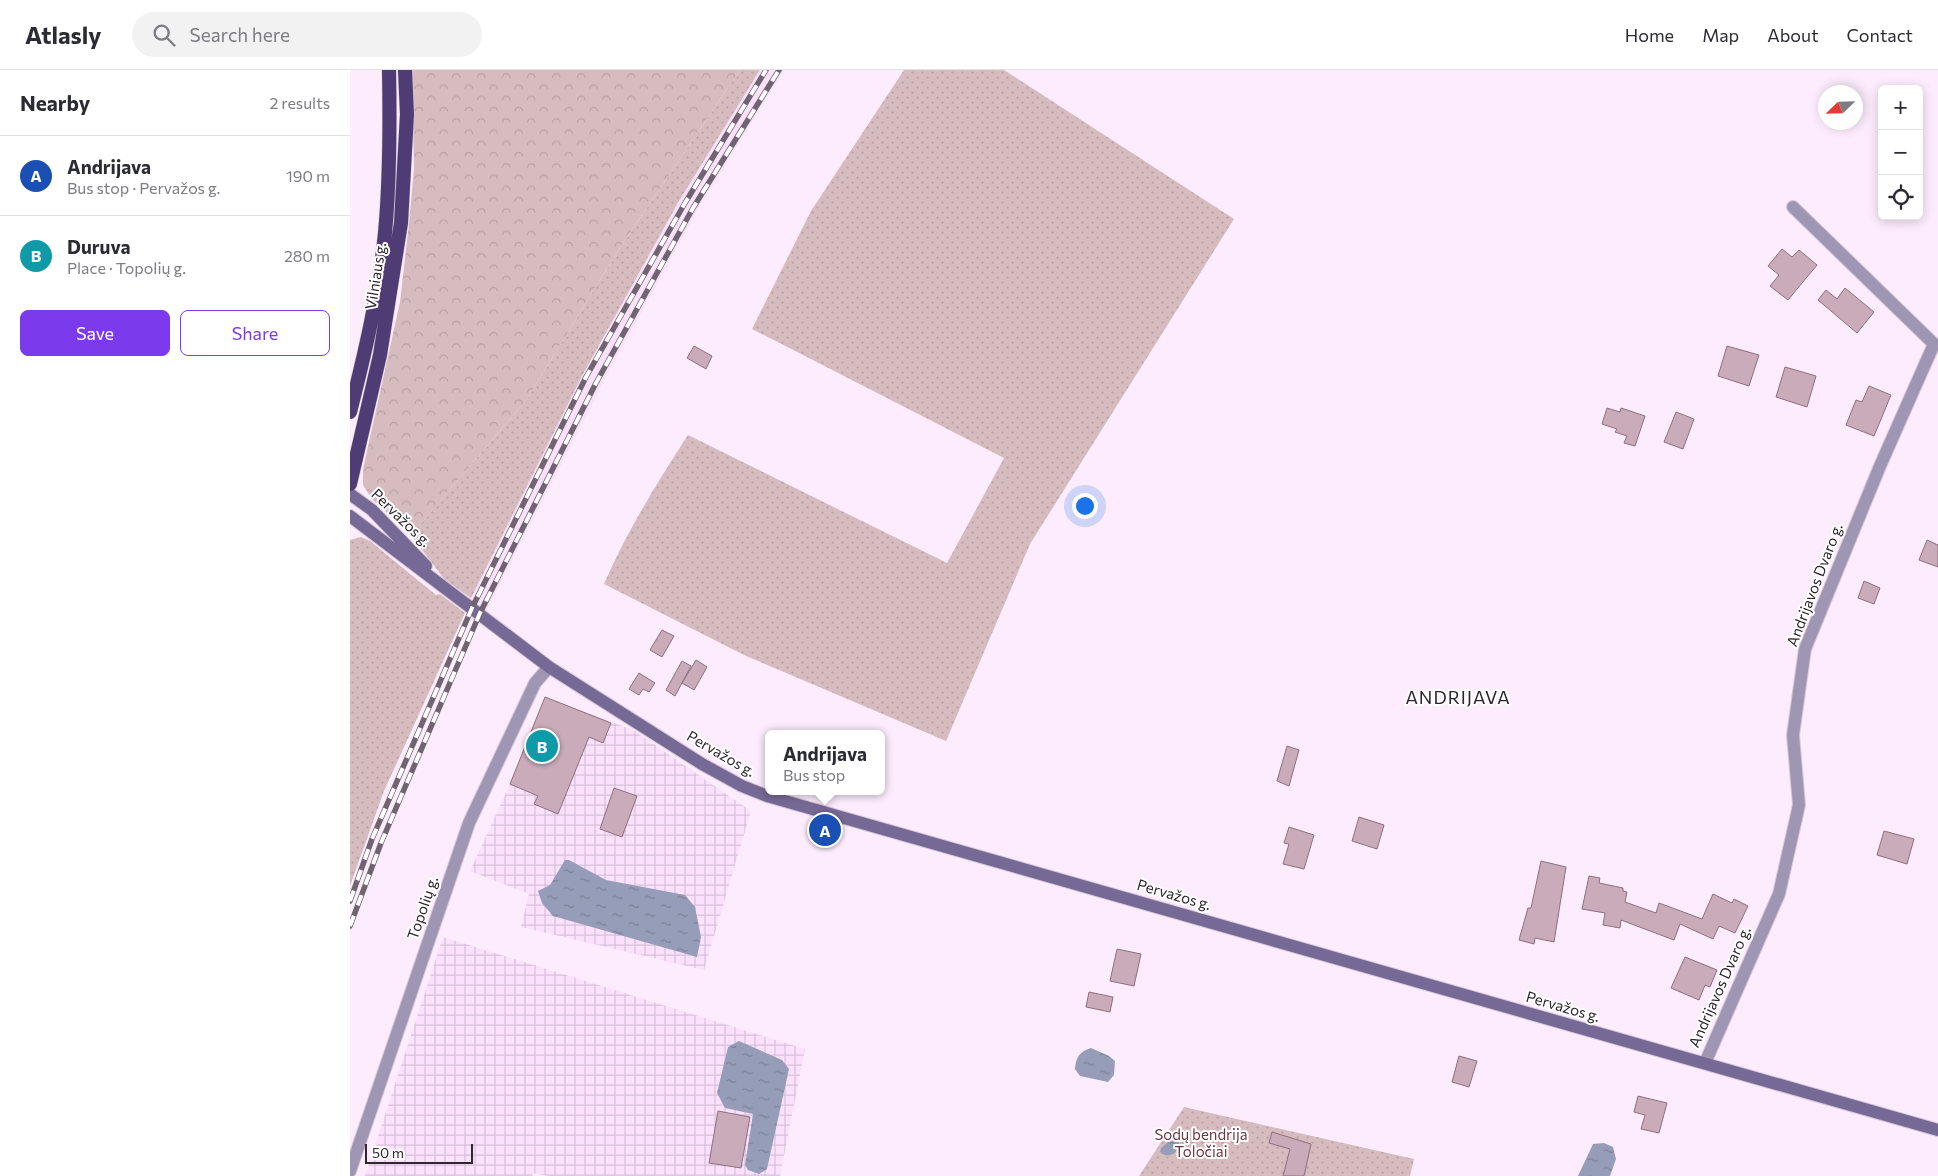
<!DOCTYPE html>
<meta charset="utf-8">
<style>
body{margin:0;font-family:Commissioner,sans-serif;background:#f2f2f3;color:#2b2b33}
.controls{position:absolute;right:15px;top:15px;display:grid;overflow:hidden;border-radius:8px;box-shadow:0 2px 12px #0003}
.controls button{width:45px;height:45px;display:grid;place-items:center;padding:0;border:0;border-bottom:1px solid #e1e1e2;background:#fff;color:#2b2b33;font:25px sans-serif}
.compass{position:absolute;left:1468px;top:15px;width:45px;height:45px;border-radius:50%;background:#fff;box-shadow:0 2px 12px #0003;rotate:247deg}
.scale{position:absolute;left:15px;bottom:12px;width:108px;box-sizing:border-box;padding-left:5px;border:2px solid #2e252f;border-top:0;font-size:14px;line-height:18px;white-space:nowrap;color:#2e252f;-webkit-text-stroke:4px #fff;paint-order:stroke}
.you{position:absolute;left:734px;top:435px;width:18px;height:18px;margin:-12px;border:4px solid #fff;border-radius:50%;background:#1a73e8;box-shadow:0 0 0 8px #1a73e833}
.badge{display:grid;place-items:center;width:32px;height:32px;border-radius:50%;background:#7c3aed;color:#fff;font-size:16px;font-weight:700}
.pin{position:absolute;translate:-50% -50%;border:2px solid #fff;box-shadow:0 1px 5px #0006}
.popup{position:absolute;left:415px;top:660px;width:120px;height:65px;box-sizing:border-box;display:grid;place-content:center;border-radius:8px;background:#fff;filter:drop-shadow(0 1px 4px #0005);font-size:16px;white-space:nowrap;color:#7c7c81}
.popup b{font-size:19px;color:#2b2b33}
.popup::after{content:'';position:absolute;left:50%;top:100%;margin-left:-10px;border:10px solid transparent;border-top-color:#fff}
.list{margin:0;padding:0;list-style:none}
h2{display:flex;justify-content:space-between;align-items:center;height:65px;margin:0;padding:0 20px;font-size:21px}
h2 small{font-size:16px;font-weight:400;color:#7c7c81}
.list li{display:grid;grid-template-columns:32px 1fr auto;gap:15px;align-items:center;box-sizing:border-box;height:80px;padding:0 20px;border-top:1px solid #e1e1e2}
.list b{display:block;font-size:19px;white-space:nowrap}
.list p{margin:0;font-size:16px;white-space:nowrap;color:#7c7c81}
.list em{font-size:16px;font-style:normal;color:#7c7c81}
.actions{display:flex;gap:10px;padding:15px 20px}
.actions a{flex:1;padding:11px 0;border:1px solid #7c3aed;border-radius:8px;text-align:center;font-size:18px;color:#7c3aed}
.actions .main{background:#7c3aed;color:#fff}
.icon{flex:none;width:28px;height:28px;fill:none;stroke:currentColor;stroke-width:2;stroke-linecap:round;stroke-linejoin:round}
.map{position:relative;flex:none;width:1588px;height:1106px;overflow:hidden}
header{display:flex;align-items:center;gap:30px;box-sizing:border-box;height:70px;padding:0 25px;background:#fff;border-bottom:1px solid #e1e1e2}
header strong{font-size:24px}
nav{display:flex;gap:28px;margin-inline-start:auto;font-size:18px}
.search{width:350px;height:45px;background:#f2f2f3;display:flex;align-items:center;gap:12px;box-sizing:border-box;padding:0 18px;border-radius:28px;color:#7c7c81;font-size:19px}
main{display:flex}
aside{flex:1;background:#fff}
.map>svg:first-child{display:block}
.built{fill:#fbe1fd}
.industrial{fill:url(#industrial-grid)}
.green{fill:url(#green-dots)}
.forest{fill:url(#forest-crowns)}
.water{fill:url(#water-ripples)}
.building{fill:#caabba;stroke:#8f6f7f}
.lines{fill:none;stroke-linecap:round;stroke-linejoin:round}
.minor-casing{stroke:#d7c8d8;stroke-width:14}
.secondary-casing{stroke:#d7c8d8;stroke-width:14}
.trunk-casing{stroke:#d7c8d8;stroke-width:15}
.minor{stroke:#9f96b4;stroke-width:12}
.secondary{stroke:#776995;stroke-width:12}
.trunk{stroke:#503c74;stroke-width:14}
.rail-casing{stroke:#6f6470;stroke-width:5.5}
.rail{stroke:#fff;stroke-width:4;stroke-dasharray:11;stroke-linecap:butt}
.labels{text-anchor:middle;stroke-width:4;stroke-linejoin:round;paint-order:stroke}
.street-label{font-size:15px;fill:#2e252f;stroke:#fff}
.park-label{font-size:15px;fill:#6a383f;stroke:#fff}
.quarter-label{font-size:18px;letter-spacing:1px;fill:#2e252f;stroke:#fff}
</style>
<header>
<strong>Atlasly</strong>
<div class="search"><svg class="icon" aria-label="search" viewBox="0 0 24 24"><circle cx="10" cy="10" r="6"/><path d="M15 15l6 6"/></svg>Search here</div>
<nav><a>Home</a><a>Map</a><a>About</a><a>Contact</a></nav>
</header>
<main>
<aside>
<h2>Nearby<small>2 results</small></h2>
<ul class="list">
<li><span class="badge" style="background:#1a4fb4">A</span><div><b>Andrijava</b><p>Bus stop · Pervažos g.</p></div><em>190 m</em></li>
<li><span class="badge" style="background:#0f9aa8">B</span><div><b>Duruva</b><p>Place · Topolių g.</p></div><em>280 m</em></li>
</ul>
<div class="actions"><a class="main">Save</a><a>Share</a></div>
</aside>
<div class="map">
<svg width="1588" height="1106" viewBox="0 0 1588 1106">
<defs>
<pattern id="industrial-grid" width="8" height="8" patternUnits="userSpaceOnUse" patternTransform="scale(1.25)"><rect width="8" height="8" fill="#fbe1fd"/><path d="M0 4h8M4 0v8" fill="none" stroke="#d7c1d9"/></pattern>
<pattern id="green-dots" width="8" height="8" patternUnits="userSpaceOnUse" patternTransform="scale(1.25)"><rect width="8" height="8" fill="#d6bcbe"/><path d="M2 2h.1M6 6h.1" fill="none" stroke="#b8a1a4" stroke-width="1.8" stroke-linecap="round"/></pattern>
<pattern id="forest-crowns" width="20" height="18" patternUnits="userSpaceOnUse" patternTransform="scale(1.25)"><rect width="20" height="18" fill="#d6bcbe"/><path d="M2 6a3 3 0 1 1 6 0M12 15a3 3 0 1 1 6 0" fill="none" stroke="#b8a1a4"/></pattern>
<pattern id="water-ripples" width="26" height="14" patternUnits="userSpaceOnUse" patternTransform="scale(1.25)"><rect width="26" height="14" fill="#969db8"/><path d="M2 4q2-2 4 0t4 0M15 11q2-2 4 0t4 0" fill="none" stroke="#7b8096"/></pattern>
</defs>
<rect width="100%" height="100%" fill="#fcecfd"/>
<path class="built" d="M 410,0 L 434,0 L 348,139 L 251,316 L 137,540 L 121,528 L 232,306 L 329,131 Z"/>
<path class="industrial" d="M 195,627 L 283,660 L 401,741 L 354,900 L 171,857 L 179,824 L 120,801 L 160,714 Z
M 93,867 L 455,979 L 430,1106 L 198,1106 L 183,1103 L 182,1106 L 15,1106 Z"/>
<path class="green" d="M 390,0 L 410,0 L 329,131 L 232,306 L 121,528 L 94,509 L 61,465 L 177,329 L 269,179 Z
M 554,0 L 654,0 L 884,149 L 680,474 L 596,671 L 394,585 L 254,514 C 277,461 307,413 338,365 L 597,493 L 654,388 L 402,259 L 461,141 Z
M 11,467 L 20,471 L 86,525 L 90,524 L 115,543 L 34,721 L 0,816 L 0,470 Z
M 834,1037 L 1064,1089 L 1060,1106 L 789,1106 Z"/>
<path class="forest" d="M 62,0 L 390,0 L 269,179 L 177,329 L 61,465 L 22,429 L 13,415 L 13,399 L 50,232 L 59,153 L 64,98 Z"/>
<path class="water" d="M 215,790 L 219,790 L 256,810 L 335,825 L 345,837 L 351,867 L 347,887 L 203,846 L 192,833 L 188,821 L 200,815 Z
M 389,971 L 432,990 L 439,999 L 417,1099 L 409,1104 L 398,1100 L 395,1095 L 403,1044 L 375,1038 L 367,1023 L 378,977 Z
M 741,978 L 759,986 L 765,991 L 764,1005 L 758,1012 L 730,1006 L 725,999 C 726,987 729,982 741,978 Z
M 825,1066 L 828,1069 L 830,1076 C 826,1084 818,1089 810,1082 L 811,1078 Z
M 1254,1073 L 1263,1077 L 1266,1089 L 1260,1106 L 1228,1106 L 1243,1074 Z"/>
<path class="building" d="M 1432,179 L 1442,187 L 1449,180 L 1467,195 L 1438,230 L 1420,216 L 1429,205 L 1418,196 Z
M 1495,218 L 1524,242 L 1507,263 L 1468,230 L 1476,220 L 1487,229 Z
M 344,276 L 362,286 L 356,299 L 337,288 Z
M 1377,276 L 1409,285 L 1399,316 L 1368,306 Z
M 1435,297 L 1466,306 L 1457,337 L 1426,327 Z
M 1519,316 L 1541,325 L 1524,366 L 1496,355 L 1506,330 L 1512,332 Z
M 1257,338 L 1270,342 L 1271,338 L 1295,346 L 1285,376 L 1274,373 L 1277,366 L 1265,362 L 1267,359 L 1252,354 Z
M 1326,342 L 1344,349 L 1333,379 L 1314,372 Z
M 1577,470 L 1588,475 L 1588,497 L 1569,490 Z
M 1514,511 L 1530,518 L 1524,534 L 1508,528 Z
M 312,560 L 324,566 L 312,587 L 300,580 Z
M 346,590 L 357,597 L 344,620 L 332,613 Z
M 332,591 L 341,596 L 325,626 L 316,620 Z
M 289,603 L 305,613 L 299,622 L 293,619 L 289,625 L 279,619 Z
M 195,627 L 261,653 L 253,673 L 239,667 L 208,744 L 184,734 L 188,726 L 160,714 Z
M 937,676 L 949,680 L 939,716 L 927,711 Z
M 264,718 L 287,726 L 272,767 L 250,759 Z
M 1009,747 L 1034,755 L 1027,779 L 1002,771 Z
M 939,757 L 964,765 L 954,799 L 933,794 L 939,774 L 934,773 Z
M 1534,761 L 1564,769 L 1557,794 L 1527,785 Z
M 1191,791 L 1216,797 L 1204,872 L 1185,868 L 1184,874 L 1169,870 L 1178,838 L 1181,838 Z
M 1239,806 L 1250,808 L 1249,813 L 1273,818 L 1273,821 L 1277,822 L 1275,832 L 1306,843 L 1309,833 L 1352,849 L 1363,824 L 1382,833 L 1384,829 L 1398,836 L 1385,863 L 1369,856 L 1363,869 L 1330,854 L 1324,870 L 1271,850 L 1270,858 L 1253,855 L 1255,843 L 1232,839 Z
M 767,879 L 791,884 L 784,916 L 760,911 Z
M 1335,887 L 1367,900 L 1360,917 L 1355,915 L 1349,930 L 1321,918 Z
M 739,922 L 763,927 L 760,942 L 736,937 Z
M 1109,986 L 1127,991 L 1119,1017 L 1102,1012 Z
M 1288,1026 L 1317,1033 L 1309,1063 L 1291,1059 L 1295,1045 L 1284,1042 Z
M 368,1041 L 400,1047 L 391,1098 L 359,1093 Z
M 922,1062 L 961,1074 L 954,1106 L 933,1106 L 940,1079 L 919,1073 Z"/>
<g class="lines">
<defs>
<path id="minor" d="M 1355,993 L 1429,824 L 1449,735 L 1443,665 L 1455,579 L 1530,396 L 1584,274 L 1443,137
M 0,1101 L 119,753 L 185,613 L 199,597"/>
<path id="secondary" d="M 0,424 L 22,440 L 76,496
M 0,446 L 199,597 L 352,694 L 392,716 L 417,726 L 1588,1060"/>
<path id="trunk" d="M 0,342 C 15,283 29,223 35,163 C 40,109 40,54 39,0
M 0,414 L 30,285 L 51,153 L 57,44 L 55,0"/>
</defs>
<use href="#minor" class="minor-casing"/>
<use href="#secondary" class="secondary-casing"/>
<use href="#trunk" class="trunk-casing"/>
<use href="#minor" class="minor"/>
<use href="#secondary" class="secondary"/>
<use href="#trunk" class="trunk"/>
<defs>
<path id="rail" d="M 0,831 L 22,769 L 122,538 L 236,307 L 335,133 L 416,0
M 0,856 L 31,773 L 130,543 L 246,313 L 343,138 L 429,0"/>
</defs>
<use href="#rail" class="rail-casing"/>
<use href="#rail" class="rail"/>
</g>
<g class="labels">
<g class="street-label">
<text transform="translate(26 206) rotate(-81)" y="5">Vilniaus g.</text>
<text transform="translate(51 448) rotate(44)" y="5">Pervažos g.</text>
<text transform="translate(1465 515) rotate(-69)" y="5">Andrijavos Dvaro g.</text>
<text transform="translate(371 684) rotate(30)" y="5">Pervažos g.</text>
<text transform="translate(824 825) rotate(16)" y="5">Pervažos g.</text>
<text transform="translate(73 838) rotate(-71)" y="5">Topolių g.</text>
<text transform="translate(1370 917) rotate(-66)" y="5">Andrijavos Dvaro g.</text>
<text transform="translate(1213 937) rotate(16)" y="5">Pervažos g.</text>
</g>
<g class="park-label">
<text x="851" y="1070">Sodų bendrija<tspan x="851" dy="17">Toločiai</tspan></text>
</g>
<g class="quarter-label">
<text x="1108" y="634">ANDRIJAVA</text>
</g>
</g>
</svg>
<div class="controls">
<button>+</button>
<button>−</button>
<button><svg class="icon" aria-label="locate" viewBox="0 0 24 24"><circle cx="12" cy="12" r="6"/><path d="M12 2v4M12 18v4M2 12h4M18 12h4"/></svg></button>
</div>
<svg class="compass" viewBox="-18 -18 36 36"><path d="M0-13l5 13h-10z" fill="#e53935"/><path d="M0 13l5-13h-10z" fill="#7c7c81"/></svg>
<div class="scale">50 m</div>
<div class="you"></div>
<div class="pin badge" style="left:475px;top:760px;background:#1a4fb4">A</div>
<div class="popup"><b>Andrijava</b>Bus stop</div>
<div class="pin badge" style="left:192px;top:676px;background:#0f9aa8">B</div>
</div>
</main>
